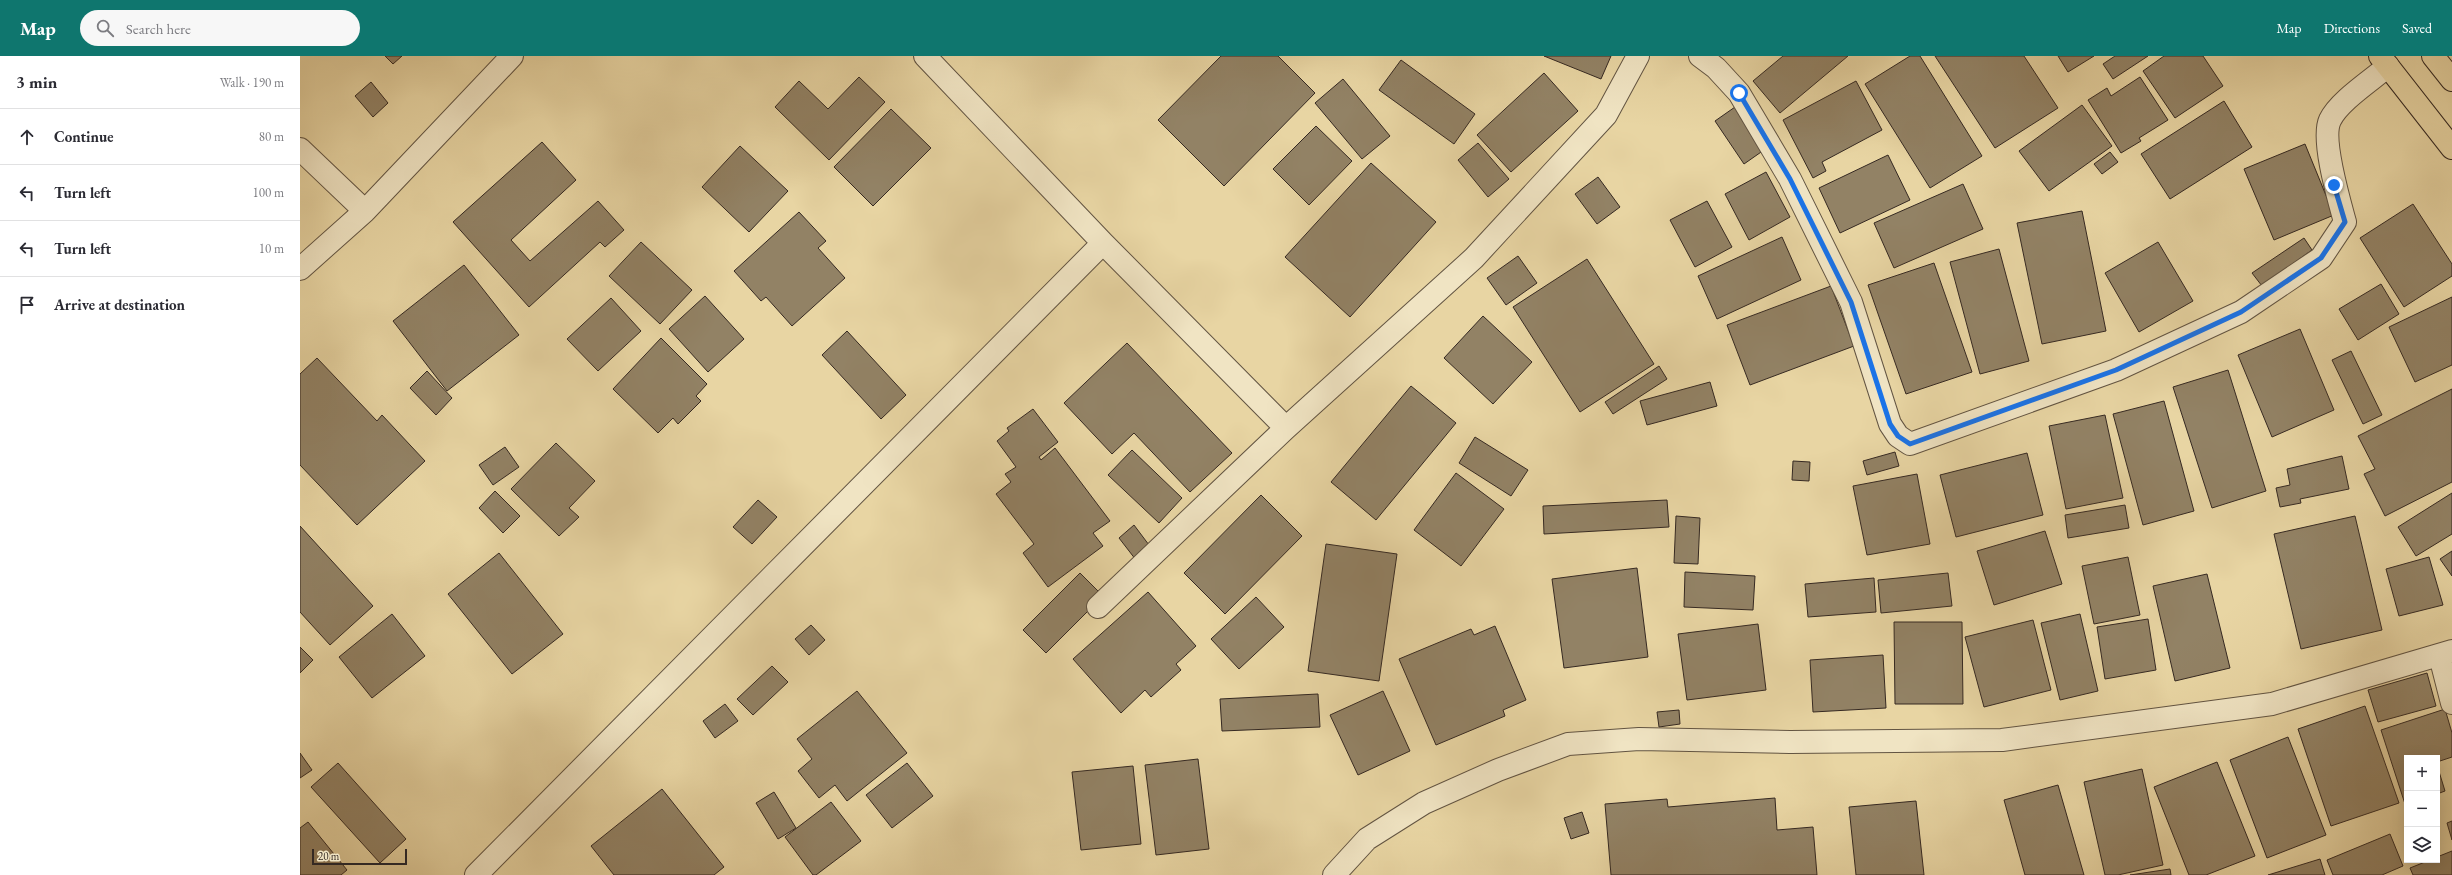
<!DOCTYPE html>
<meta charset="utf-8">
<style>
body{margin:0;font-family:"EB Garamond",serif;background:#f7f7f7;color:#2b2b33}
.controls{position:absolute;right:12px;bottom:12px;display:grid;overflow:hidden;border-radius:0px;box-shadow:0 4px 16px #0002}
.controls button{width:36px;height:36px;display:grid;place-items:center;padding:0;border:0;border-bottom:1px solid #e1e1e2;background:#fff;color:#2b2b33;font:20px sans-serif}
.scale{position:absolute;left:12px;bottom:10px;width:95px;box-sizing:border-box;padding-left:4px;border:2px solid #352922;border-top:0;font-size:11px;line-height:14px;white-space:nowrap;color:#352922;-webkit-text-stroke:3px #f0e4c3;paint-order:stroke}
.stop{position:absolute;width:12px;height:12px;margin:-9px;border:3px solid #1a73e8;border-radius:50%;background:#fff}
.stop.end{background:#1a73e8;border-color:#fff;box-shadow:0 1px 4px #0008}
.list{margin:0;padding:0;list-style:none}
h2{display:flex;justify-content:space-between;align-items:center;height:52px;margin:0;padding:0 16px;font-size:17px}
h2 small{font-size:13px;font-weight:400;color:#7c7c81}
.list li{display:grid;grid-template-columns:26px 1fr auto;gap:12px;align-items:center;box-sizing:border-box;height:56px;padding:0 16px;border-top:1px solid #e1e1e2}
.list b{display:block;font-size:15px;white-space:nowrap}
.list em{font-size:13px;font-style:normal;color:#7c7c81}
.icon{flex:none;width:22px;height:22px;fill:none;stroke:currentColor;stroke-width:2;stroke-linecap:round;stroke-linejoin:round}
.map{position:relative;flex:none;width:2152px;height:819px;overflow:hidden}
header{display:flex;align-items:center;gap:24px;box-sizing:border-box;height:56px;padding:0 20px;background:#0f766e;color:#fff}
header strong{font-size:19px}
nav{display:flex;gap:22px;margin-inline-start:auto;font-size:14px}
.search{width:280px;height:36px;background:#f7f7f7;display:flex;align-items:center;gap:10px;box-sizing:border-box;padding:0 14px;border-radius:22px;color:#7c7c81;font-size:15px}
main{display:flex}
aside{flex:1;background:#fff}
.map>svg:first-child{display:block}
.building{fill:#928265;stroke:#352922}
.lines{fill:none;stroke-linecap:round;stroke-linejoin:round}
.minor-casing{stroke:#625442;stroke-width:24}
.primary-casing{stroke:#352922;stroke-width:24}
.minor{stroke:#f0e4c3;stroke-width:22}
.primary{stroke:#e8d5a3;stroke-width:22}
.route{stroke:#1a73e8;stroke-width:5}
</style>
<header>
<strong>Map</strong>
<div class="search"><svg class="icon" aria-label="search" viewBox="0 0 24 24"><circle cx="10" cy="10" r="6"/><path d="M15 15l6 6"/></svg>Search here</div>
<nav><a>Map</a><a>Directions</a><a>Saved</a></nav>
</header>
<main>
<aside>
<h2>3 min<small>Walk · 190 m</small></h2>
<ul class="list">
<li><svg class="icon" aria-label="ahead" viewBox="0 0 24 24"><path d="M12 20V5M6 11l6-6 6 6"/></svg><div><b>Continue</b></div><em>80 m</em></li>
<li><svg class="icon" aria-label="left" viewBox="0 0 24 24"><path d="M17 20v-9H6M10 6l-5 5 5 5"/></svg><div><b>Turn left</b></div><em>100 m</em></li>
<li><svg class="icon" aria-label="left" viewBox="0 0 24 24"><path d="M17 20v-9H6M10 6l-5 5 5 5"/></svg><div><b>Turn left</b></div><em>10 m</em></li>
<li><svg class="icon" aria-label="arrive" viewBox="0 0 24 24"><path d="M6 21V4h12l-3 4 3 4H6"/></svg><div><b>Arrive at destination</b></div></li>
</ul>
</aside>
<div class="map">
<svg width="2152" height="819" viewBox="0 0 2152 819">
<rect width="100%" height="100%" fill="#e8d5a3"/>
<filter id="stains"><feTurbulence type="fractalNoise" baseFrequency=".005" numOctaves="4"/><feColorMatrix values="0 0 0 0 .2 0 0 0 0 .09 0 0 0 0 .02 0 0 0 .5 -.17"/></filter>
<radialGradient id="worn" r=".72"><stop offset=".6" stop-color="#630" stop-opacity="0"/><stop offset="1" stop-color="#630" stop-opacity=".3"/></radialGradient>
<path class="building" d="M 85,0 L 102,0 L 93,8 Z
M 921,0 L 978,0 L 1015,37 L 924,130 L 858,64 Z
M 1244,0 L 1311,0 L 1301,23 Z
M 1483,0 L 1548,0 L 1480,57 L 1453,25 Z
M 1610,0 L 1620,0 L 1682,100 L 1630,132 L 1565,28 Z
M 1635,0 L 1724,0 L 1758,52 L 1695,92 Z
M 1758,0 L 1794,0 L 1768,16 Z
M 1815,0 L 1848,0 L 1813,23 L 1803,8 Z
M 1864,0 L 1903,0 L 1923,30 L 1875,62 L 1843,15 Z
M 1101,4 L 1175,58 L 1154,88 L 1079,34 Z
M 1244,17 L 1278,55 L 1211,116 L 1177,79 Z
M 559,21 L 585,46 L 529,104 L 475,51 L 499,25 L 528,53 Z
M 1840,21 L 1868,64 L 1839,82 L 1841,85 L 1821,97 L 1788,44 L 1807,32 L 1811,40 Z
M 1043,23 L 1090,80 L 1062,103 L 1015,47 Z
M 1556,25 L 1582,74 L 1522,106 L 1526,115 L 1513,122 L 1483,64 Z
M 71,26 L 88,47 L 73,61 L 55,40 Z
M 1924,45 L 1952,91 L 1870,143 L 1841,98 Z
M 1782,49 L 1812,90 L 1749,135 L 1719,95 Z
M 1435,51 L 1464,94 L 1444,108 L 1415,65 Z
M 591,53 L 631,92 L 573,150 L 534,111 Z
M 1016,70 L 1052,105 L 1009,149 L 973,113 Z
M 242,86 L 276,124 L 211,184 L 230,205 L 298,145 L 324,174 L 305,191 L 300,186 L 229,251 L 153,166 Z
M 1178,87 L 1209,123 L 1188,141 L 1158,104 Z
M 2005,88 L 2034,159 L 1974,184 L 1944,113 Z
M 440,90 L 488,135 L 449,176 L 402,131 Z
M 1810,96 L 1818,106 L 1802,118 L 1794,108 Z
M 1588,99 L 1610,144 L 1540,177 L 1519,132 Z
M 1071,107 L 1136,166 L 1050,261 L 985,201 Z
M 1466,116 L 1490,161 L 1449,184 L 1425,138 Z
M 1298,121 L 1320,151 L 1297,168 L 1275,138 Z
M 1663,128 L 1683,173 L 1594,212 L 1574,167 Z
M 1407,145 L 1432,191 L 1395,211 L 1370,164 Z
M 2113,148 L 2152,208 L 2152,220 L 2104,251 L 2060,182 Z
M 1782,155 L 1806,275 L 1742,288 L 1717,167 Z
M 499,156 L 526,185 L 518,192 L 545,222 L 492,270 L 466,241 L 461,245 L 434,215 Z
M 1482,181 L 1501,224 L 1417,263 L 1398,220 Z
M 2004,182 L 2012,194 L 1962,230 L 1952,217 Z
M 341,186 L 392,234 L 360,268 L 309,220 Z
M 1858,186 L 1893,245 L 1839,276 L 1805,217 Z
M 1699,193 L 1729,305 L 1680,318 L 1650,206 Z
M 1218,200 L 1237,227 L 1206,249 L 1187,222 Z
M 1287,203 L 1354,308 L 1280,356 L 1213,251 Z
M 1634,207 L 1672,316 L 1606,338 L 1568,229 Z
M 164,209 L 219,279 L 147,335 L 93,265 Z
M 2081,228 L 2099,258 L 2058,284 L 2039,253 Z
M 1531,230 L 1554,290 L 1450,329 L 1427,269 Z
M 405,240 L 444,283 L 408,316 L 369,273 Z
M 2152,241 L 2152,309 L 2115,326 L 2089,271 Z
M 311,242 L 341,275 L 298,315 L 267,283 Z
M 1183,260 L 1232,306 L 1193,348 L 1144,302 Z
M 2000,273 L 2034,354 L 1972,381 L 1938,299 Z
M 547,275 L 606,339 L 581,363 L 522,299 Z
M 361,282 L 407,328 L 396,340 L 401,345 L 378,368 L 373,362 L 358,377 L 313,333 Z
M 827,287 L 932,397 L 890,436 L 834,377 L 812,398 L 764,347 Z
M 2051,295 L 2082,359 L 2063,368 L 2032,304 Z
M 17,302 L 77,365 L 82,359 L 125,405 L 57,469 L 0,409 L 0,318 Z
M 1359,310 L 1367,323 L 1313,358 L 1305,346 Z
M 1928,314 L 1966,435 L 1912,452 L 1873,331 Z
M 127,315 L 152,342 L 136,359 L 110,332 Z
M 1410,326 L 1417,350 L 1347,369 L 1340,345 Z
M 1111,330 L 1156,367 L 1076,464 L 1031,426 Z
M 2152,333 L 2152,426 L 2085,460 L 2064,418 L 2075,413 L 2058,380 Z
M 1864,345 L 1894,455 L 1843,469 L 1813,358 Z
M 733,353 L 758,386 L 739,401 L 741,404 L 755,392 L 810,465 L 793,477 L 803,490 L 748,531 L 723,497 L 734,488 L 696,438 L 711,426 L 705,418 L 716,411 L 697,385 L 709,375 L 707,372 Z
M 1805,359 L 1823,442 L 1766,453 L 1749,370 Z
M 1175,381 L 1228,414 L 1211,440 L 1159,407 Z
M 256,387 L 295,425 L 269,452 L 279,461 L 259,480 L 211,433 Z
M 205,391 L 219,411 L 193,429 L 179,409 Z
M 832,394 L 882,442 L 859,467 L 808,419 Z
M 1595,396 L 1599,410 L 1567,419 L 1563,405 Z
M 1727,397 L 1743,459 L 1656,481 L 1640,419 Z
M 2042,400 L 2049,433 L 2000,443 L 2001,447 L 1980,451 L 1976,432 L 1990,429 L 1987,413 Z
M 1493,405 L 1510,406 L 1509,425 L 1492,424 Z
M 1156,417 L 1204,453 L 1161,510 L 1114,474 Z
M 1617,418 L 1630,488 L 1567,499 L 1553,430 Z
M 195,435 L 220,460 L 203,477 L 179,452 Z
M 2152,437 L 2152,478 L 2116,500 L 2098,471 Z
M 961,439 L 1002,480 L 925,558 L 884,517 Z
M 458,444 L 477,461 L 452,488 L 433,471 Z
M 1367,444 L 1369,471 L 1244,478 L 1243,450 Z
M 1825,449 L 1829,472 L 1768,482 L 1765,459 Z
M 1376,460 L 1400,462 L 1398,508 L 1374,507 Z
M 2055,460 L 2082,574 L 2001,593 L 1974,478 Z
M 834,469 L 852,493 L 836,504 L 819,482 Z
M 0,470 L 73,550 L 30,589 L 0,556 Z
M 1745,475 L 1762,528 L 1694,549 L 1677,495 Z
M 1026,488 L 1097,498 L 1079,625 L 1008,615 Z
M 2152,495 L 2152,520 L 2140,503 Z
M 199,497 L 263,578 L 212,618 L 148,538 Z
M 1828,501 L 1840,559 L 1794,568 L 1782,510 Z
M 2129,501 L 2143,549 L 2099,560 L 2086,513 Z
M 1337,512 L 1348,601 L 1264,612 L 1252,523 Z
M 1385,516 L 1455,520 L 1453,554 L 1384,551 Z
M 780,517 L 803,540 L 746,597 L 723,574 Z
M 1648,517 L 1652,550 L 1581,557 L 1578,524 Z
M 1907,518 L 1930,612 L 1875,625 L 1853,530 Z
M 1574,522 L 1576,556 L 1508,561 L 1505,528 Z
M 848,536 L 896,590 L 876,608 L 881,614 L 851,641 L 845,634 L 821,657 L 773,603 Z
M 956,541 L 984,571 L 939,613 L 911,583 Z
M 92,558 L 125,600 L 72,642 L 39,601 Z
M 1780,558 L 1798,635 L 1760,644 L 1741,567 Z
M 1848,563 L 1856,614 L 1805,623 L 1797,571 Z
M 1733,564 L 1751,634 L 1684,651 L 1665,581 Z
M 1594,566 L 1662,566 L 1663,648 L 1595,648 Z
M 1458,568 L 1466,634 L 1387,644 L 1378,578 Z
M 511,569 L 525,584 L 509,599 L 495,583 Z
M 1195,570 L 1226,644 L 1203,654 L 1205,660 L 1136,689 L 1099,603 L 1171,573 L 1174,579 Z
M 0,591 L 13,604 L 0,617 Z
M 1583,599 L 1586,652 L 1513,656 L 1510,604 Z
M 472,610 L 488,626 L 453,659 L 437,643 Z
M 2127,617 L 2136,650 L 2078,666 L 2068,634 Z
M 557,635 L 607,697 L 547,745 L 535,729 L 519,742 L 498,715 L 512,703 L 497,683 Z
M 1083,635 L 1110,695 L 1058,719 L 1030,659 Z
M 1018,638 L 1020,671 L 922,675 L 920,643 Z
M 425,648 L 438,665 L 415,682 L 403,665 Z
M 2065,650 L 2099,747 L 2031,770 L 1998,673 Z
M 2145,653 L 2152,677 L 2152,701 L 2137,706 L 2137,702 L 2107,702 L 2107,747 L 2105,748 L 2081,674 Z
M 1379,654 L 1380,668 L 1359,671 L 1357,656 Z
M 1988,681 L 2026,779 L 1967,802 L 1930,704 Z
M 0,697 L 12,714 L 0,722 Z
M 898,703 L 909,793 L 856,799 L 845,709 Z
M 1917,706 L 1955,800 L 1906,819 L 1889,819 L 1854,731 Z
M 38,707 L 106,783 L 80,807 L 11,731 Z
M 607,707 L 633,740 L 592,772 L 566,739 Z
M 2137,709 L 2145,735 L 2137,738 Z
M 833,710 L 841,788 L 781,794 L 772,716 Z
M 1842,713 L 1863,809 L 1818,819 L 1805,819 L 1784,726 Z
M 1758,729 L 1784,819 L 1725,819 L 1704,744 Z
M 362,733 L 424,811 L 414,819 L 314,819 L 291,790 Z
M 474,736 L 496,772 L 478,783 L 456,747 Z
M 1475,742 L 1477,774 L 1513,771 L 1517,819 L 1311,819 L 1305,748 L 1367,743 L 1368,751 Z
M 1616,745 L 1624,819 L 1556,819 L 1549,751 Z
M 531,746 L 561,785 L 516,819 L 513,819 L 485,781 Z
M 1282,756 L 1289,777 L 1271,783 L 1264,762 Z
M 2152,765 L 2152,784 L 2147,767 Z
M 8,766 L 47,814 L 41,819 L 0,819 L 0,772 Z
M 2090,778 L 2103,810 L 2082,819 L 2033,819 L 2027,804 Z
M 2152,795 L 2152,819 L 2113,819 L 2110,812 L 2130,804 L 2137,804 L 2137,801 Z
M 2020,803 L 2025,819 L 1968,819 Z
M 1870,813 L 1871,819 L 1830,819 Z"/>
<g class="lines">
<defs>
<path id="minor" d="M 625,0 L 803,187 L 986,372
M 1400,0 L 1416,12 L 1439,37 L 1490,123 L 1551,246 L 1590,368 L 1598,380 L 1610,388 L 1816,314 L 1941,256 L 2021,202 L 2045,166 C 2039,144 2021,83 2030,64 C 2039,45 2072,24 2088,10
M 0,93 L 65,155
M 0,213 L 65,155 L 212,0
M 798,551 L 986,372 L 1174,202 L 1306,59 L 1338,0
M 2140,600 L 2152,647
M 176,819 L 803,187
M 1034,819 L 1067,783 L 1124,747 L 1198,714 L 1268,688 L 1339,683 L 1490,686 L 1702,684 L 1972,648 L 2152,595"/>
<path id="primary" d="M 2080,0 L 2152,92
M 2133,0 L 2152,24"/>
</defs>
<use href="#minor" class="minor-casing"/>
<use href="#primary" class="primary-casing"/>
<use href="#minor" class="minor"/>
<use href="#primary" class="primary"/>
</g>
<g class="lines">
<path class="route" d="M 1439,37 L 1490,123 L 1551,246 L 1590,368 L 1598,380 L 1610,388 L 1816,314 L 1941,256 L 2021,202 L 2045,166 L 2034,129"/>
</g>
<rect width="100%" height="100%" filter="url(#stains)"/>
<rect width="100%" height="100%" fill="url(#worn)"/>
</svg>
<div class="controls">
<button>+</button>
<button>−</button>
<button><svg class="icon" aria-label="layers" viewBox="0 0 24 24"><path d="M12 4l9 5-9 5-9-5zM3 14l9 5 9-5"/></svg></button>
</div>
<div class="scale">20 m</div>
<div class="stop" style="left:1439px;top:37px"></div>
<div class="stop end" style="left:2034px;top:129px"></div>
</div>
</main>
